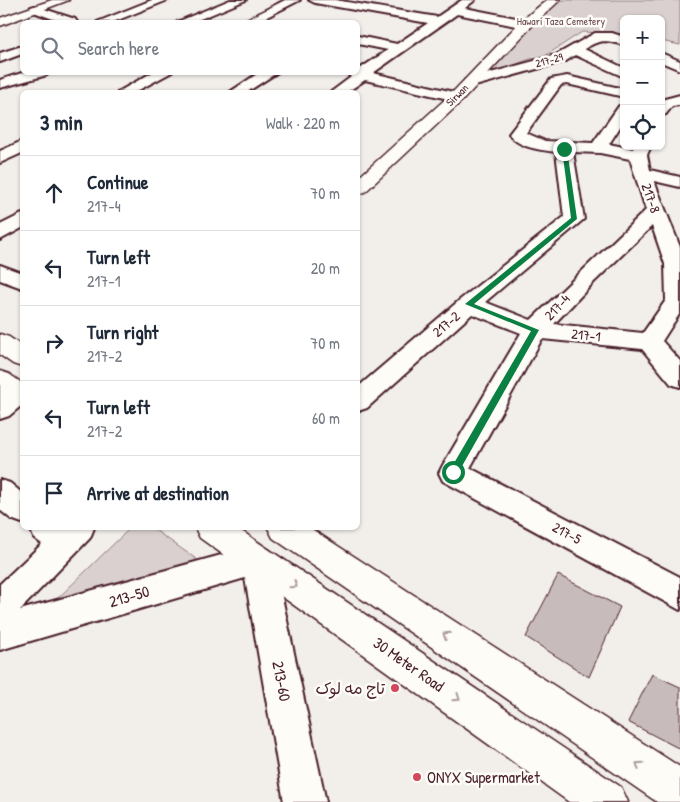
<!DOCTYPE html>
<meta charset="utf-8">
<style>
body{margin:0;font-family:"Patrick Hand","Playpen Sans Arabic",sans-serif;background:#f6f6f7;color:#1f2937}
.controls{position:absolute;right:15px;top:15px;display:grid;overflow:hidden;border-radius:8px;box-shadow:0 1px 4px #0004}
.controls button{width:45px;height:45px;display:grid;place-items:center;padding:0;border:0;border-bottom:1px solid #e0e1e3;background:#fff;color:#1f2937;font:25px sans-serif}
.stop{position:absolute;width:15px;height:15px;margin:-11px;border:4px solid #0b8043;border-radius:50%;background:#fff}
.stop.end{background:#0b8043;border-color:#fff;box-shadow:0 1px 5px #0008}
.list{margin:0;padding:0;list-style:none}
h2{display:flex;justify-content:space-between;align-items:center;height:65px;margin:0;padding:0 20px;font-size:21px}
h2 small{font-size:16px;font-weight:400;color:#747a83}
.list li{display:grid;grid-template-columns:32px 1fr auto;gap:15px;align-items:center;box-sizing:border-box;height:75px;padding:0 20px;border-top:1px solid #e0e1e3}
.list b{display:block;font-size:19px;white-space:nowrap}
.list p{margin:0;font-size:16px;white-space:nowrap;color:#747a83}
.list em{font-size:16px;font-style:normal;color:#747a83}
.icon{flex:none;width:28px;height:28px;fill:none;stroke:currentColor;stroke-width:2;stroke-linecap:round;stroke-linejoin:round}
.map{position:relative;flex:none;width:680px;height:802px;overflow:hidden}
.search{position:absolute;background:#fff;box-shadow:0 1px 4px #0004;left:20px;top:20px;width:340px;height:55px;display:flex;align-items:center;gap:12px;box-sizing:border-box;padding:0 18px;border-radius:8px;color:#747a83;font-size:19px}
.panel{position:absolute;background:#fff;box-shadow:0 1px 4px #0004;left:20px;top:90px;width:340px;height:440px;border-radius:8px}
.map>svg:first-child{display:block}
.green{fill:#d9d0cf;stroke:#92787d}
.building{fill:#c8bbbb;stroke:#4a1f2b}
.lines{fill:none;stroke-linecap:round;stroke-linejoin:round}
.minor-casing{stroke:#4a1f2b;stroke-width:4}
.major-casing{stroke:#4a1f2b;stroke-width:3}
.minor{fill:#fdfcf7;fill-rule:evenodd}
.major{fill:#fdfcf7;fill-rule:evenodd}
.oneway{stroke:#ac999b}
.route{fill:#0b8043}
.poi-dot{fill:#d1495b;stroke:#fdfcf7;stroke-width:2}
.labels{text-anchor:middle;stroke-width:5;stroke-linejoin:round;paint-order:stroke}
.far-park-label{font-size:11px;fill:#6e4b54;stroke:#fdfcf7}
.far-street-label{font-size:11px;fill:#4a1f2b;stroke:#fdfcf7}
.street-label{font-size:14px;fill:#4a1f2b;stroke:#fdfcf7}
.near-street-label{font-size:16px;fill:#4a1f2b;stroke:#fdfcf7}
.near-poi-label{font-size:16px;fill:#4a1f2b;stroke:#fdfcf7;text-anchor:end}
</style>
<div class="map">
<svg width="680" height="802" viewBox="0 0 680 802">
<rect width="100%" height="100%" fill="#f2efeb"/>
<filter id="ink" filterUnits="userSpaceOnUse"><feTurbulence type="fractalNoise" baseFrequency=".02" numOctaves="2"/><feDisplacementMap in="SourceGraphic" scale="10" xChannelSelector="R" yChannelSelector="G"/><feConvolveMatrix kernelMatrix="1 2 1 2 8 2 1 2 1" color-interpolation-filters="sRGB"/></filter>
<g filter="url(#ink)">
<path class="green" d="M 553,0 L 680,0 L 680,45 L 661,41 L 661,19 L 624,19 L 624,34 L 582,32 L 542,58 L 530,59 L 493,73 L 483,72 Z
M 130,528 L 152,528 L 199,561 L 51,605 Z"/>
<path class="building" d="M 558,575 L 620,607 L 589,677 L 526,637 Z
M 652,674 L 680,687 L 680,749 L 628,722 Z"/>
<g class="lines">
<defs>
<path id="minor" d="M 152,0 L 168,0 L 113,22 L 97,22 Z
M 230,0 L 246,0 L 193,22 L 177,22 Z
M 285,0 L 300,0 L 257,22 L 242,22 Z
M 309,0 L 335,0 L 437,17 L 462,0 L 475,0 L 465,8 L 526,20 L 532,24 L 526,28 L 457,14 L 373,73 L 462,94 L 464,97 L 462,100 L 457,101 L 365,80 L 347,92 L 331,92 L 351,77 L 346,72 L 358,72 L 358,70 L 388,50 L 358,44 L 358,36 L 397,44 L 428,23 L 315,3 Z
M 35,6 L 75,19 L 77,22 L 61,22 L 31,11 L 31,7 Z
M 595,33 L 612,33 L 624,37 L 624,45 C 605,40 601,39 584,49 L 624,68 L 624,77 L 575,55 L 566,61 L 475,86 L 465,86 L 463,83 L 465,80 L 556,55 Z
M 22,46 L 22,54 L 0,62 L 0,53 Z
M 661,53 L 680,61 L 680,70 L 661,62 Z
M 25,72 L 49,72 L 47,75 L 0,88 L 0,80 Z
M 153,72 L 172,72 L 135,92 L 118,92 Z
M 260,72 L 278,72 L 247,92 L 230,92 Z
M 567,76 L 624,89 L 624,97 L 567,84 L 561,85 L 526,133 L 545,141 L 593,143 L 619,106 L 624,104 L 624,121 L 609,144 L 633,149 L 634,146 L 651,146 L 647,155 L 650,170 L 680,177 L 680,187 L 654,181 L 680,247 L 680,313 L 662,341 L 680,361 L 680,387 L 671,384 L 642,349 L 542,339 L 470,468 L 680,577 L 680,610 L 443,481 L 439,473 L 443,465 L 521,333 L 472,314 L 367,408 L 358,411 L 358,387 L 461,299 L 564,217 L 556,152 C 540,150 519,148 509,134 L 551,79 ZM 573,152 L 600,153 L 630,159 L 646,210 L 531,320 L 485,302 L 584,219 ZM 652,226 L 665,264 L 666,300 L 643,333 L 554,324 L 594,282 Z
M 680,95 L 680,105 L 672,106 L 666,114 L 661,116 L 661,100 Z
M 22,141 L 22,153 L 0,163 L 0,151 Z
M 22,214 L 22,228 L 0,240 L 0,225 Z
M 0,265 L 22,273 L 22,288 L 0,280 Z
M 19,384 L 22,386 L 22,405 L 9,416 L 0,419 L 0,395 L 10,387 Z
M 0,480 L 10,483 L 22,493 L 22,523 L 11,519 L 0,510 Z
M 30,528 L 94,528 L 90,538 L 20,610 L 258,545 L 269,550 L 274,560 L 326,802 L 284,802 L 245,578 L 0,650 L 0,584 L 42,544 L 34,538 Z"/>
<path id="major" d="M 52,0 L 69,0 L 0,26 L 0,18 Z
M 547,0 L 560,0 L 531,27 L 463,100 L 365,192 L 358,194 L 358,178 L 451,94 L 521,21 Z
M 0,334 L 9,337 L 22,346 L 22,367 L 13,364 L 0,355 Z
M 0,371 L 9,374 L 22,383 L 22,407 L 12,404 L 0,395 Z
M 195,528 L 237,528 L 621,787 L 628,802 L 569,802 L 200,538 Z
M 268,528 L 310,528 L 680,767 L 680,802 L 657,802 L 273,538 Z"/>
</defs>
<use href="#minor" class="minor-casing"/>
<use href="#major" class="major-casing"/>
<use href="#minor" class="minor"/>
<use href="#major" class="major"/>
</g>
<defs><path id="oneway-chevron" d="M-2-3.5L2.5 0L-2 3.5" fill="none" stroke-width="1.6" stroke-linecap="round" stroke-linejoin="round" transform="scale(1.25)"/></defs>
<g class="oneway">
<use href="#oneway-chevron" transform="translate(294 585) rotate(35)"/>
<use href="#oneway-chevron" transform="translate(446 635) rotate(-146)"/>
<use href="#oneway-chevron" transform="translate(457 698) rotate(35)"/>
<use href="#oneway-chevron" transform="translate(639 765) rotate(-146)"/>
</g>
</g>
<path class="route" d="M 564,148 L 567,149 L 577,219 L 474,304 L 539,330 L 457,475 L 450,475 L 450,470 L 531,331 L 465,304 L 571,218 L 562,149 Z"/>
<g class="poi-dot">
<circle cx="395" cy="688" r="5"/>
<circle cx="417" cy="777" r="5"/>
</g>
<g class="labels">
<g class="far-park-label">
<text x="561" y="25">Hawari Taza Cemetery</text>
</g>
<g class="far-street-label">
<text transform="translate(549 60) rotate(-15)" y="4">217-29</text>
<text transform="translate(457 95) rotate(-45)" y="4">Sirwan</text>
</g>
<g class="street-label">
<text transform="translate(651 198) rotate(71)" y="5">217-8</text>
<text transform="translate(557 307) rotate(-47)" y="5">217-4</text>
<text transform="translate(446 324) rotate(-41)" y="5">217-2</text>
<text transform="translate(586 335) rotate(6)" y="5">217-1</text>
<text transform="translate(567 533) rotate(28)" y="5">217-5</text>
</g>
<g class="near-street-label">
<text transform="translate(129 596) rotate(-16)" y="6">213-50</text>
<text transform="translate(409 664) rotate(35)" y="6">30 Meter Road</text>
<text transform="translate(282 681) rotate(79)" y="6">213-60</text>
</g>
<g class="near-poi-label">
<text x="385" y="694">تاج مه لوک</text>
<text x="427" y="783" text-anchor="start">ONYX Supermarket</text>
</g>
</g>
</svg>
<div class="controls">
<button>+</button>
<button>−</button>
<button><svg class="icon" aria-label="locate" viewBox="0 0 24 24"><circle cx="12" cy="12" r="6"/><path d="M12 2v4M12 18v4M2 12h4M18 12h4"/></svg></button>
</div>
<div class="stop" style="left:453px;top:472px"></div>
<div class="stop end" style="left:564px;top:149px"></div>
<div class="search"><svg class="icon" aria-label="search" viewBox="0 0 24 24"><circle cx="10" cy="10" r="6"/><path d="M15 15l6 6"/></svg>Search here</div>
<section class="panel">
<h2>3 min<small>Walk · 220 m</small></h2>
<ul class="list">
<li><svg class="icon" aria-label="ahead" viewBox="0 0 24 24"><path d="M12 20V5M6 11l6-6 6 6"/></svg><div><b>Continue</b><p>217-4</p></div><em>70 m</em></li>
<li><svg class="icon" aria-label="left" viewBox="0 0 24 24"><path d="M17 20v-9H6M10 6l-5 5 5 5"/></svg><div><b>Turn left</b><p>217-1</p></div><em>20 m</em></li>
<li><svg class="icon" aria-label="right" viewBox="0 0 24 24"><path d="M7 20v-9h11M14 6l5 5-5 5"/></svg><div><b>Turn right</b><p>217-2</p></div><em>70 m</em></li>
<li><svg class="icon" aria-label="left" viewBox="0 0 24 24"><path d="M17 20v-9H6M10 6l-5 5 5 5"/></svg><div><b>Turn left</b><p>217-2</p></div><em>60 m</em></li>
<li><svg class="icon" aria-label="arrive" viewBox="0 0 24 24"><path d="M6 21V4h12l-3 4 3 4H6"/></svg><div><b>Arrive at destination</b></div></li>
</ul>
</section>
</div>
